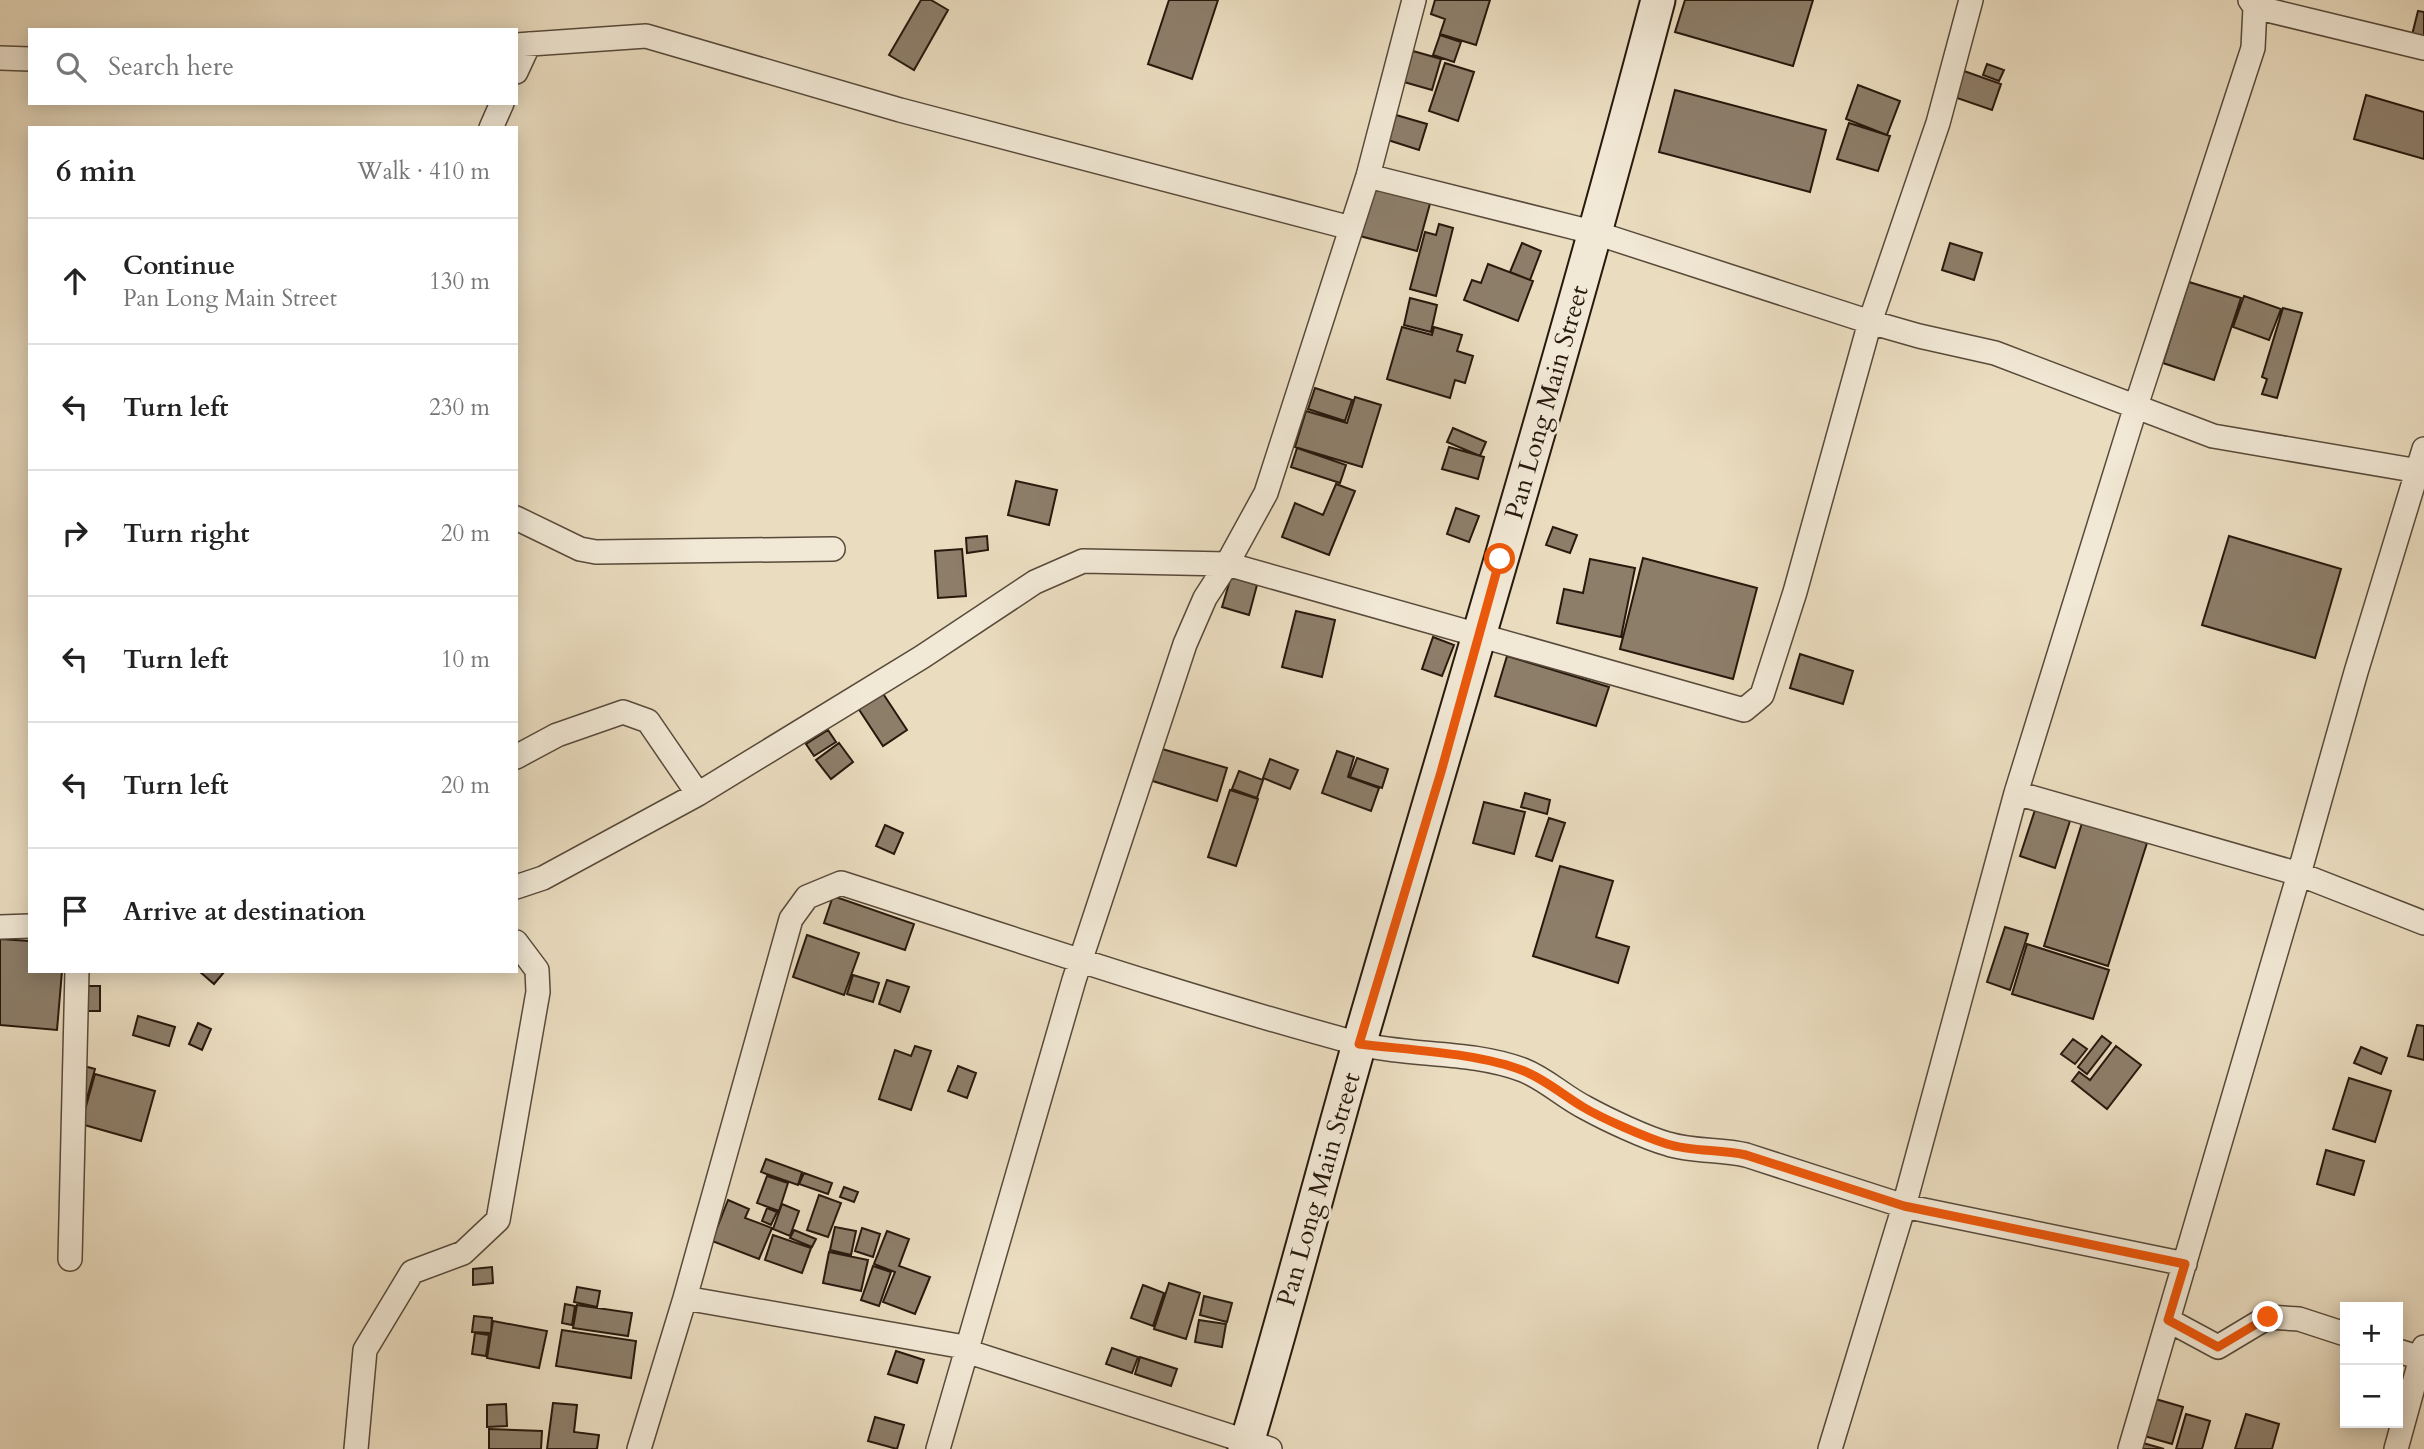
<!DOCTYPE html>
<meta charset="utf-8">
<style>
body{margin:0;font-family:Cardo,serif;background:#f6f6f6;color:#222}
.controls{position:absolute;right:21px;bottom:21px;display:grid;overflow:hidden;border-radius:0px;box-shadow:0 4px 18px #0003}
.controls button{width:63px;height:63px;display:grid;place-items:center;padding:0;border:0;border-bottom:2px solid #e0e0e0;background:#fff;color:#222;font:35px sans-serif}
.stop{position:absolute;width:21px;height:21px;margin:-16px;border:5px solid #ea580c;border-radius:50%;background:#fff}
.stop.end{background:#ea580c;border-color:#fff;box-shadow:0 2px 7px #0008}
.list{margin:0;padding:0;list-style:none}
h2{display:flex;justify-content:space-between;align-items:center;height:91px;margin:0;padding:0 28px;font-size:30px}
h2 small{font-size:23px;font-weight:400;color:#767676}
.list li{display:grid;grid-template-columns:46px 1fr auto;gap:21px;align-items:center;box-sizing:border-box;height:126px;padding:0 28px;border-top:2px solid #e0e0e0}
.list b{display:block;font-size:26px;white-space:nowrap}
.list p{margin:0;font-size:23px;white-space:nowrap;color:#767676}
.list em{font-size:23px;font-style:normal;color:#767676}
.icon{flex:none;width:38px;height:38px;fill:none;stroke:currentColor;stroke-width:2;stroke-linecap:round;stroke-linejoin:round}
.map{position:relative;flex:none;width:2424px;height:1449px;overflow:hidden}
.search{position:absolute;background:#fff;box-shadow:0 4px 18px #0003;left:28px;top:28px;width:490px;height:77px;display:flex;align-items:center;gap:18px;box-sizing:border-box;padding:0 24px;border-radius:0px;color:#767676;font-size:26px}
.panel{position:absolute;background:#fff;box-shadow:0 4px 18px #0003;left:28px;top:126px;width:490px;height:847px;border-radius:0px}
.map>svg:first-child{display:block}
.building{fill:#8d7e6a;stroke:#28190d;stroke-width:2}
.lines{fill:none;stroke-linecap:round;stroke-linejoin:round}
.street-casing{stroke:#584a3a;stroke-width:26}
.secondary-casing{stroke:#28190d;stroke-width:37}
.street{stroke:#f1e8d5;stroke-width:23}
.secondary{stroke:#f1e8d5;stroke-width:33}
.route{stroke:#ea580c;stroke-width:9}
.labels{text-anchor:middle;stroke-width:6;stroke-linejoin:round;paint-order:stroke}
.street-label{font-size:26px;fill:#28190d;stroke:#f1e8d5}
</style>
<div class="map">
<svg width="2424" height="1449" viewBox="0 0 2424 1449">
<rect width="100%" height="100%" fill="#eadcbf"/>
<filter id="stains"><feTurbulence type="fractalNoise" baseFrequency=".00286" numOctaves="4"/><feColorMatrix values="0 0 0 0 .2 0 0 0 0 .09 0 0 0 0 .02 0 0 0 .5 -.17"/></filter>
<radialGradient id="worn" r=".72"><stop offset=".6" stop-color="#630" stop-opacity="0"/><stop offset="1" stop-color="#630" stop-opacity=".3"/></radialGradient>
<path class="building" d="M 921,0 L 931,0 L 948,10 L 914,70 L 889,55 Z
M 1169,0 L 1218,0 L 1192,79 L 1148,64 Z
M 1435,0 L 1490,0 L 1476,45 L 1440,34 L 1445,19 L 1431,14 Z
M 1685,0 L 1813,0 L 1793,66 L 1675,32 Z
M 2418,11 L 2424,12 L 2424,42 L 2411,39 Z
M 1440,35 L 1461,42 L 1454,62 L 1433,55 Z
M 1413,51 L 1441,59 L 1432,90 L 1404,82 Z
M 1445,63 L 1474,72 L 1458,121 L 1429,111 Z
M 1987,64 L 2004,70 L 1999,81 L 1983,75 Z
M 1964,71 L 2001,84 L 1992,110 L 1954,97 Z
M 1858,85 L 1900,101 L 1887,135 L 1846,119 Z
M 1675,90 L 1826,130 L 1810,192 L 1659,152 Z
M 2366,95 L 2424,112 L 2424,159 L 2354,139 Z
M 1396,115 L 1427,124 L 1419,150 L 1388,140 Z
M 1849,123 L 1890,136 L 1878,171 L 1837,159 Z
M 1370,184 L 1431,200 L 1417,251 L 1356,235 Z
M 1439,224 L 1453,228 L 1436,296 L 1410,289 L 1425,232 L 1436,235 Z
M 1522,243 L 1541,251 L 1530,280 L 1510,272 Z
M 1950,243 L 1982,253 L 1974,280 L 1942,270 Z
M 1488,264 L 1533,281 L 1518,321 L 1464,300 L 1472,280 L 1481,283 Z
M 2189,282 L 2241,298 L 2214,380 L 2163,363 Z
M 2244,296 L 2281,309 L 2269,340 L 2233,327 Z
M 1410,298 L 1437,305 L 1431,332 L 1404,325 Z
M 2283,308 L 2302,313 L 2277,398 L 2262,394 L 2267,379 L 2262,377 Z
M 1402,327 L 1432,335 L 1434,327 L 1462,335 L 1457,351 L 1473,356 L 1465,383 L 1455,380 L 1450,398 L 1387,379 Z
M 1315,388 L 1352,400 L 1345,421 L 1308,409 Z
M 1355,397 L 1381,405 L 1362,467 L 1295,447 L 1306,411 L 1347,423 Z
M 1453,428 L 1486,442 L 1480,456 L 1447,442 Z
M 1449,447 L 1484,457 L 1478,479 L 1442,469 Z
M 1297,448 L 1346,465 L 1340,483 L 1291,467 Z
M 1016,481 L 1057,490 L 1049,525 L 1008,515 Z
M 1336,484 L 1355,491 L 1329,555 L 1282,537 L 1295,503 L 1323,515 Z
M 1456,508 L 1479,516 L 1469,542 L 1447,534 Z
M 1553,527 L 1577,535 L 1570,553 L 1546,545 Z
M 987,536 L 988,550 L 967,553 L 966,538 Z
M 2229,536 L 2341,569 L 2315,658 L 2202,625 Z
M 962,549 L 966,596 L 938,598 L 935,551 Z
M 1643,558 L 1757,588 L 1733,679 L 1620,649 Z
M 1590,559 L 1635,568 L 1621,637 L 1557,623 L 1564,589 L 1583,593 Z
M 1231,577 L 1257,585 L 1249,615 L 1222,607 Z
M 1296,611 L 1335,620 L 1322,677 L 1282,667 Z
M 1433,637 L 1454,645 L 1442,676 L 1422,669 Z
M 1800,654 L 1853,671 L 1843,704 L 1790,688 Z
M 1507,656 L 1609,687 L 1596,726 L 1495,696 Z
M 880,689 L 907,730 L 883,746 L 856,705 Z
M 828,730 L 836,742 L 814,756 L 806,744 Z
M 839,743 L 853,762 L 831,779 L 816,760 Z
M 1152,746 L 1227,768 L 1217,801 L 1143,778 Z
M 1337,751 L 1354,757 L 1348,777 L 1379,788 L 1371,811 L 1322,793 Z
M 1357,758 L 1388,769 L 1382,788 L 1350,777 Z
M 1270,759 L 1298,770 L 1290,789 L 1263,778 Z
M 1239,771 L 1263,780 L 1257,798 L 1232,789 Z
M 1230,790 L 1258,799 L 1236,866 L 1208,857 Z
M 1525,793 L 1550,800 L 1547,814 L 1521,807 Z
M 1484,802 L 1525,812 L 1514,854 L 1473,843 Z
M 2035,810 L 2070,821 L 2055,868 L 2020,856 Z
M 1549,818 L 1565,823 L 1552,861 L 1536,856 Z
M 2082,823 L 2147,843 L 2108,966 L 2044,946 Z
M 885,825 L 903,833 L 894,854 L 876,846 Z
M 1560,866 L 1613,881 L 1596,937 L 1629,947 L 1618,983 L 1533,956 Z
M 833,896 L 914,924 L 905,950 L 824,923 Z
M 2005,927 L 2028,934 L 2010,990 L 1987,982 Z
M 807,935 L 859,953 L 844,995 L 793,977 Z
M 0,939 L 30,941 L 30,971 L 62,971 L 57,1030 L 0,1025 Z
M 2027,944 L 2109,970 L 2093,1019 L 2012,994 Z
M 199,971 L 225,971 L 214,984 Z
M 853,975 L 879,983 L 873,1002 L 847,994 Z
M 887,980 L 909,987 L 900,1012 L 879,1004 Z
M 81,986 L 100,986 L 100,1011 L 80,1011 Z
M 138,1016 L 175,1027 L 169,1046 L 133,1035 Z
M 198,1023 L 211,1029 L 202,1050 L 189,1044 Z
M 2417,1025 L 2424,1026 L 2424,1060 L 2408,1056 Z
M 2102,1036 L 2111,1043 L 2087,1074 L 2078,1067 Z
M 2073,1039 L 2087,1049 L 2075,1064 L 2061,1054 Z
M 915,1046 L 931,1051 L 911,1110 L 879,1099 L 895,1050 L 911,1056 Z
M 2116,1046 L 2141,1065 L 2107,1109 L 2072,1081 L 2079,1072 L 2090,1080 Z
M 2361,1047 L 2387,1058 L 2381,1074 L 2354,1063 Z
M 84,1066 L 95,1069 L 86,1102 L 76,1099 Z
M 958,1066 L 976,1073 L 967,1098 L 948,1091 Z
M 95,1074 L 155,1091 L 141,1141 L 81,1124 Z
M 2349,1078 L 2391,1091 L 2375,1142 L 2333,1129 Z
M 2326,1150 L 2364,1161 L 2354,1195 L 2317,1184 Z
M 766,1159 L 802,1172 L 798,1185 L 761,1172 Z
M 804,1173 L 832,1183 L 828,1194 L 799,1184 Z
M 767,1176 L 788,1183 L 779,1211 L 757,1203 Z
M 844,1187 L 858,1192 L 854,1202 L 840,1197 Z
M 819,1195 L 841,1203 L 828,1237 L 807,1230 Z
M 728,1200 L 749,1209 L 745,1218 L 772,1228 L 759,1259 L 712,1241 Z
M 782,1204 L 799,1211 L 790,1236 L 773,1229 Z
M 767,1208 L 777,1212 L 771,1225 L 762,1221 Z
M 835,1227 L 856,1231 L 851,1255 L 830,1250 Z
M 862,1228 L 880,1234 L 873,1257 L 855,1251 Z
M 794,1230 L 816,1239 L 812,1247 L 790,1238 Z
M 887,1231 L 909,1239 L 899,1266 L 930,1277 L 915,1314 L 883,1302 L 895,1272 L 874,1264 Z
M 773,1235 L 811,1248 L 802,1273 L 765,1260 Z
M 829,1252 L 868,1260 L 861,1291 L 823,1283 Z
M 873,1266 L 891,1272 L 879,1306 L 861,1300 Z
M 492,1267 L 493,1283 L 473,1285 L 473,1269 Z
M 1169,1283 L 1200,1293 L 1186,1339 L 1154,1329 Z
M 1143,1285 L 1164,1293 L 1153,1326 L 1131,1318 Z
M 577,1287 L 600,1291 L 597,1307 L 574,1302 Z
M 1204,1296 L 1232,1303 L 1227,1322 L 1200,1315 Z
M 565,1304 L 575,1306 L 572,1325 L 562,1323 Z
M 577,1305 L 632,1313 L 628,1336 L 573,1328 Z
M 474,1316 L 492,1318 L 491,1333 L 472,1332 Z
M 1199,1320 L 1226,1324 L 1222,1347 L 1195,1342 Z
M 493,1321 L 547,1331 L 539,1368 L 487,1358 Z
M 562,1330 L 636,1341 L 631,1378 L 556,1366 Z
M 475,1333 L 489,1335 L 486,1356 L 472,1354 Z
M 1112,1348 L 1138,1357 L 1132,1373 L 1106,1364 Z
M 896,1351 L 924,1360 L 917,1383 L 888,1374 Z
M 1140,1357 L 1177,1369 L 1171,1386 L 1135,1374 Z
M 2152,1398 L 2183,1407 L 2172,1444 L 2141,1435 Z
M 553,1403 L 577,1405 L 574,1432 L 599,1435 L 597,1449 L 547,1449 Z
M 506,1404 L 507,1426 L 487,1427 L 487,1405 Z
M 2186,1414 L 2210,1421 L 2202,1449 L 2176,1449 Z
M 2246,1414 L 2279,1424 L 2272,1449 L 2235,1449 Z
M 875,1417 L 904,1425 L 897,1449 L 868,1441 Z
M 489,1429 L 542,1431 L 541,1449 L 489,1449 Z
M 2143,1443 L 2164,1449 L 2141,1449 Z"/>
<g class="lines">
<defs>
<path id="street" d="M 2255,7 L 2424,48
M 516,45 L 646,36 L 900,110 L 1351,228
M 0,58 L 30,59
M 516,72 L 529,44
M 491,128 L 502,103
M 1368,176 L 1596,233 L 1870,322 L 1919,336 L 1995,353 L 2213,436 L 2424,472
M 516,518 L 580,549 L 596,552 L 833,549
M 516,757 L 557,735 L 623,712 L 648,721 L 698,794
M 2016,793 L 2299,874 L 2424,923
M 516,887 L 543,878 L 698,794 L 922,657 L 1035,582 L 1083,561 L 1227,564 L 1744,710 L 1762,695 L 1795,592 L 1870,322 L 1938,123 L 1971,0
M 0,927 L 30,926
M 70,1259 L 77,971
M 685,1298 L 959,1346 L 966,1351 L 1270,1449
M 2168,1320 L 2218,1347 L 2268,1317 L 2299,1319 L 2345,1334
M 2398,1351 L 2421,1358 L 2424,1347
M 356,1449 L 365,1350 L 412,1272 L 463,1253 L 498,1220 L 538,992 L 537,970 L 516,942
M 639,1449 L 685,1298 L 791,919 L 807,897 L 841,883 C 1012,938 1182,996 1356,1043 C 1410,1057 1469,1050 1523,1070 C 1546,1079 1564,1097 1586,1108 C 1606,1119 1646,1138 1668,1144 C 1694,1152 1721,1149 1746,1155 L 1904,1206 L 2185,1264
M 938,1449 L 1074,980 L 1185,644 L 1205,598 L 1227,564 L 1266,493 L 1368,176 L 1414,0
M 1830,1449 L 1904,1206 L 2016,793 L 2136,406 L 2253,48 L 2255,7 L 2250,0
M 2130,1449 L 2299,874 L 2356,672 L 2424,449
M 2396,1449 L 2421,1358"/>
<path id="secondary" d="M 1245,1449 C 1286,1314 1321,1177 1360,1041 C 1461,694 1566,349 1658,0"/>
</defs>
<use href="#street" class="street-casing"/>
<use href="#secondary" class="secondary-casing"/>
<use href="#street" class="street"/>
<use href="#secondary" class="secondary"/>
</g>
<g class="lines">
<path class="route" d="M 1500,559 L 1441,772 L 1359,1044 C 1408,1050 1480,1053 1524,1071 C 1546,1080 1563,1095 1583,1107 C 1603,1119 1645,1137 1667,1144 C 1693,1152 1720,1149 1746,1155 L 1904,1206 L 2185,1264 L 2168,1320 L 2218,1347 L 2268,1317"/>
</g>
<g class="labels">
<g class="street-label">
<text transform="translate(1546 402) rotate(-74)" y="9">Pan Long Main Street</text>
<text transform="translate(1318 1189) rotate(-74)" y="9">Pan Long Main Street</text>
</g>
</g>
<rect width="100%" height="100%" filter="url(#stains)"/>
<rect width="100%" height="100%" fill="url(#worn)"/>
</svg>
<div class="controls">
<button>+</button>
<button>−</button>
</div>
<div class="stop" style="left:1500px;top:559px"></div>
<div class="stop end" style="left:2268px;top:1317px"></div>
<div class="search"><svg class="icon" aria-label="search" viewBox="0 0 24 24"><circle cx="10" cy="10" r="6"/><path d="M15 15l6 6"/></svg>Search here</div>
<section class="panel">
<h2>6 min<small>Walk · 410 m</small></h2>
<ul class="list">
<li><svg class="icon" aria-label="ahead" viewBox="0 0 24 24"><path d="M12 20V5M6 11l6-6 6 6"/></svg><div><b>Continue</b><p>Pan Long Main Street</p></div><em>130 m</em></li>
<li><svg class="icon" aria-label="left" viewBox="0 0 24 24"><path d="M17 20v-9H6M10 6l-5 5 5 5"/></svg><div><b>Turn left</b></div><em>230 m</em></li>
<li><svg class="icon" aria-label="right" viewBox="0 0 24 24"><path d="M7 20v-9h11M14 6l5 5-5 5"/></svg><div><b>Turn right</b></div><em>20 m</em></li>
<li><svg class="icon" aria-label="left" viewBox="0 0 24 24"><path d="M17 20v-9H6M10 6l-5 5 5 5"/></svg><div><b>Turn left</b></div><em>10 m</em></li>
<li><svg class="icon" aria-label="left" viewBox="0 0 24 24"><path d="M17 20v-9H6M10 6l-5 5 5 5"/></svg><div><b>Turn left</b></div><em>20 m</em></li>
<li><svg class="icon" aria-label="arrive" viewBox="0 0 24 24"><path d="M6 21V4h12l-3 4 3 4H6"/></svg><div><b>Arrive at destination</b></div></li>
</ul>
</section>
</div>
